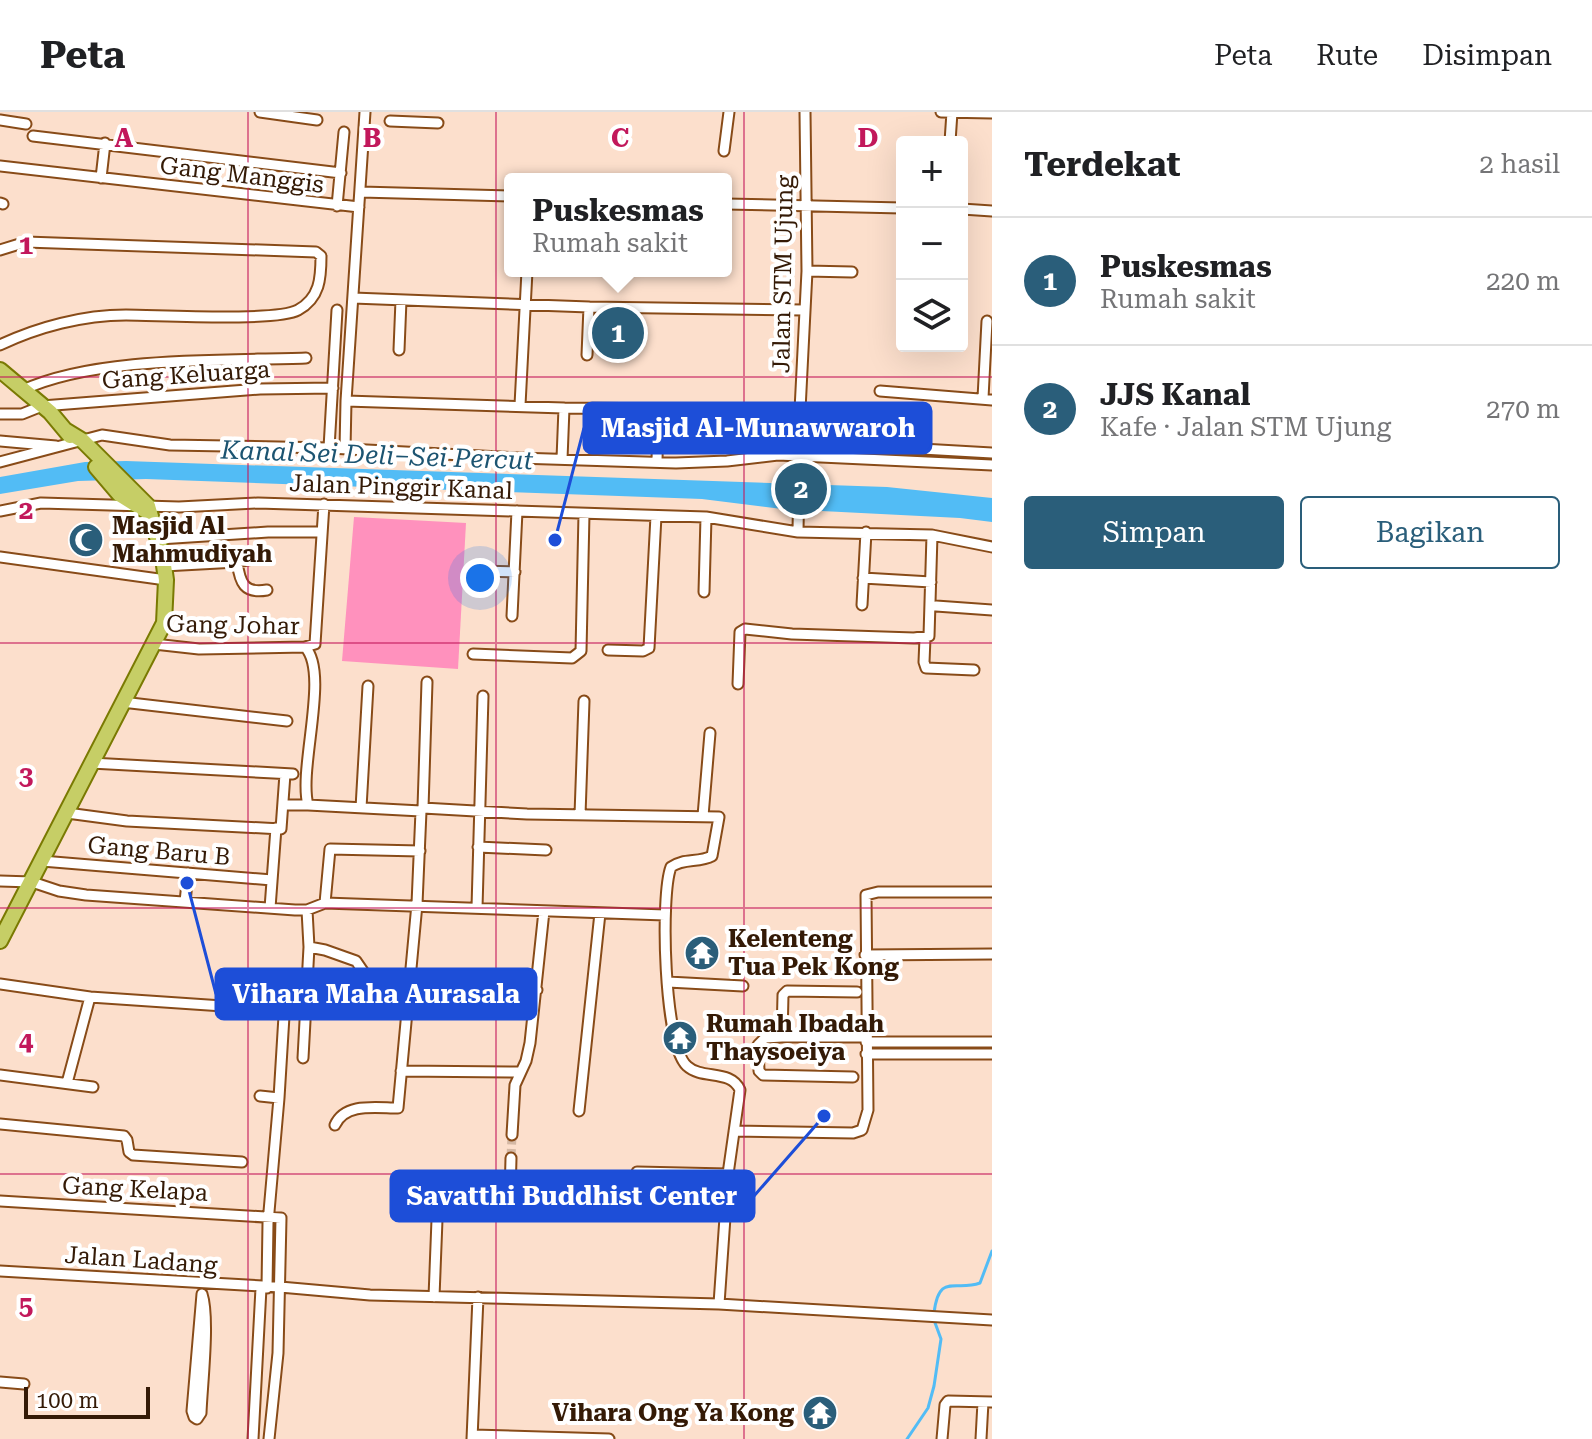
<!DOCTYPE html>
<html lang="id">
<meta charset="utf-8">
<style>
body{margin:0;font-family:"Roboto Serif",serif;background:#f2f2f2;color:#202124}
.controls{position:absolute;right:24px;top:24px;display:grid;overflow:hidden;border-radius:8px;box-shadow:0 8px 32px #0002}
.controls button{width:72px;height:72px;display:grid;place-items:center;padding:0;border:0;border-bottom:2px solid #e0e0e0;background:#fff;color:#202124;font:40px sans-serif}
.scale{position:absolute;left:24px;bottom:20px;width:126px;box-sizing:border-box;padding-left:8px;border:4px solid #341a06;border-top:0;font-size:22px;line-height:28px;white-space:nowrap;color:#341a06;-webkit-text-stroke:6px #fff;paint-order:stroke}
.you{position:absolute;left:480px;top:466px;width:28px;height:28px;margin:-20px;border:6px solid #fff;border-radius:50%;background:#1a73e8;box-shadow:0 0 0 12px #1a73e833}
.badge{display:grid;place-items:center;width:52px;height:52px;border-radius:50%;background:#2a5e7a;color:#fff;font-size:26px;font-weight:700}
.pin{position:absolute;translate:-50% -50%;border:4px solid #fff;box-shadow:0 2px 8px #0006}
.popup{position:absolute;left:504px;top:61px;width:228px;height:104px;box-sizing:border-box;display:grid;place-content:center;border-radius:8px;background:#fff;filter:drop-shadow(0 2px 6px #0005);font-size:26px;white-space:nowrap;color:#757577}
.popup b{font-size:30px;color:#202124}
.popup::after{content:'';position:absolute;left:50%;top:100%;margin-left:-16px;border:16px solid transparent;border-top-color:#fff}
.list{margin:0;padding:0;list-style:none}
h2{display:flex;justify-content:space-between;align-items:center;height:104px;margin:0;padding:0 32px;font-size:34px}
h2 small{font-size:26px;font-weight:400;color:#757577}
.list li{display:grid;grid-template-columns:52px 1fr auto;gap:24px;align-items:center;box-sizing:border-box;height:128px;padding:0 32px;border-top:2px solid #e0e0e0}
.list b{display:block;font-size:30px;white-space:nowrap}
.list p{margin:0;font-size:26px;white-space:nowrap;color:#757577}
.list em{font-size:26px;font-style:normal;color:#757577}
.actions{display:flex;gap:16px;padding:24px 32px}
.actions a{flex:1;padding:18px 0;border:2px solid #2a5e7a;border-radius:8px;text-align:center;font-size:28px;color:#2a5e7a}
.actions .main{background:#2a5e7a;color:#fff}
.icon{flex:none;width:44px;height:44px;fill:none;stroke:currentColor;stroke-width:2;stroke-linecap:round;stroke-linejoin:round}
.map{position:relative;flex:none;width:992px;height:1327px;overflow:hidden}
header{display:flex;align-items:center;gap:48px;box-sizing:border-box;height:112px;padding:0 40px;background:#fff;border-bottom:2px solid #e0e0e0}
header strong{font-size:38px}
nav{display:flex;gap:44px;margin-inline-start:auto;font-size:28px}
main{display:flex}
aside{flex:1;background:#fff}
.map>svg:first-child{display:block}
.green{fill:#ff91bd}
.water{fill:#52bcf5}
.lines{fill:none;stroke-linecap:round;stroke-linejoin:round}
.stream{stroke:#52bcf5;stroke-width:3}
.street-tunnel{stroke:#d4b8a4;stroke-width:9;stroke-dasharray:9 4.5;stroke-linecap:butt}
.street-casing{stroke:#884b18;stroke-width:13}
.primary-casing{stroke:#7a7a02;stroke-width:18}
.street{stroke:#fff;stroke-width:9}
.primary{stroke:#c6ce66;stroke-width:14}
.grid{fill:none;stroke:#c2185b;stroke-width:2;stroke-opacity:0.55}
.labels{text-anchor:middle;stroke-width:8;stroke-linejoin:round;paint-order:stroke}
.street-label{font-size:24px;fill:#341a06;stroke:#fff}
.poi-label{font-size:24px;font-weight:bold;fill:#341a06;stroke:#fff;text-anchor:start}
.water-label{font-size:26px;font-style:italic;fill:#1c5471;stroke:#fff}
.grid-label{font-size:26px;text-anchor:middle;font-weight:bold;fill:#c2185b;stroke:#fff;stroke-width:8;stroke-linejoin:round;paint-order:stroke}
.leader{fill:none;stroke:#1d4ed8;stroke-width:3}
.callout-dot{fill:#1d4ed8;stroke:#fff;stroke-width:3}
.callout{fill:#1d4ed8;stroke:#1d4ed8;stroke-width:3}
.callout-label{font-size:26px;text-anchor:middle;font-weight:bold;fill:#fff}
</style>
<header>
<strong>Peta</strong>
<nav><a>Peta</a><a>Rute</a><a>Disimpan</a></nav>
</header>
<main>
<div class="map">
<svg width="992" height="1327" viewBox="0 0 992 1327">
<rect width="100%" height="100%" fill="#fcdfcc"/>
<path class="green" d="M 354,405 L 466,411 L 458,557 L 342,549 Z"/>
<path class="water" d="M 126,349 L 887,375 L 992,386 L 992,410 L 960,406 L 782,397 L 702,387 L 146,367 L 78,369 L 0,382 L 0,365 L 85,350 Z"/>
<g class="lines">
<path class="stream" d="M 934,1201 C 939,1160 955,1180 980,1171 L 992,1139
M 907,1327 L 928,1296 L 934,1274 L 941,1227 L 934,1208"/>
<path class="street-tunnel" d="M 511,1046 L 512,1023"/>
<defs>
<path id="street" d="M 260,0 L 317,8
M 941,0 L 992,1
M 0,8 L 26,12
M 390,9 L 438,11
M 33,24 L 341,61
M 950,30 L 952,0
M 724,39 L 729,0
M 0,54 L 359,95
M 101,66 L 105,31
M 361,80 L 510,84
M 0,91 L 3,92
M 726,92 L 902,96
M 337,94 L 344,20
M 962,97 L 992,99
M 0,138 L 26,130 L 316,140 L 321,144 C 321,166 320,186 298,198 C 276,210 158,203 126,203 C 83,203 38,215 0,233
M 807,159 L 852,160
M 353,186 L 589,195 L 804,198
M 399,238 L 401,188
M 587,243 L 589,195
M 23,278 C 96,244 223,249 306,246
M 880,279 L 992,288
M 983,286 L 987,209
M 346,289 L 564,296 L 800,298
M 520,293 L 527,159
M 0,302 L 22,302 L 42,294 L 260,277 L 333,276
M 0,329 L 56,334
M 800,330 L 992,341
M 329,336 L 337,198
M 345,337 L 346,289 L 365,0
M 562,347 L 564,296
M 0,350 L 102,323 L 170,333 L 329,336 L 518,346 L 676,351 L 727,349 L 778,343 L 992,353
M 657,350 L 658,298
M 0,399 L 41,391 L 179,395 L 258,391 L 706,405 L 798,420 L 932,423 L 992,435
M 798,420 L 800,298 L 807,159 L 805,0
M 159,427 L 268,420 L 322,420
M 0,445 L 166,468
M 237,450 C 240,471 244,482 267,478
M 164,454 L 237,450 L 263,445
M 479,459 L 515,460
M 863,466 L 931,470
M 704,480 L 706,405
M 862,493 L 866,420
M 936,494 L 992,498
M 512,504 L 517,399
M 925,526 L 924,550 L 926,556 L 974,558
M 154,532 L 199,537 L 305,535 L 315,532 L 324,392
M 305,535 C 330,561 298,656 308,693 L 421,699 L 423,696 L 527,702 L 719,705 L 712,744 C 699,751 683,746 671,755 C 660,783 664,934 687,954 C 702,968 731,957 740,978 L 728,1062 L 719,1192
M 608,538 L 643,539 L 649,536 L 656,404
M 473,542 L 572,546 L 581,539 L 584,402
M 738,572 L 740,520 L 745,517 L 792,522 L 914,526 L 929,524 L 932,423
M 122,590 L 287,609
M 91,651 L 293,662
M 284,693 L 308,693
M 361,696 L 368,574
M 423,696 L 427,570
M 67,701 L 127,709 L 281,717 L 285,662
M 580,703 L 584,589
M 703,704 L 710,621
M 478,735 L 546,738
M 42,749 L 272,768
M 0,769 L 32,770 L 59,779 L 86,783 L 295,798 L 307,798 L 325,791 L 665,803
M 185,790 L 188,761
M 325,791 L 330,737 L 420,739
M 270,796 L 276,716
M 477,796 L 483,584
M 309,835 L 325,838 L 356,849 L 382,887
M 865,843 L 992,842
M 668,870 L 743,874
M 0,872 L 90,885 L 67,971
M 498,876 L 537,878
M 857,880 L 787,879 L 783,883 L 782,925 L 866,925
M 90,885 L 280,898 L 284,904 L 279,986
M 782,925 L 765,926 L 758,933 L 759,959 L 763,963 L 853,965
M 866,930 L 992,930
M 866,942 L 992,942
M 303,946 L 309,835 L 307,798
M 401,959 L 520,960
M 0,963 L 93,975
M 260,984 L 279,986 L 268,1111 L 267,1176
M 579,999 L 600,801
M 0,1012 L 124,1024 L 127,1028 L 129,1040 L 133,1043 L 242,1050
M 335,1013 C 345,990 377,996 398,996 L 417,792 L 421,699
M 734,1019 L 853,1021 L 862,1018 L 868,998 L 866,783 L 878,780 L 992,780
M 512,1023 L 515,973 L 526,949 L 530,931 L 544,799
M 637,1060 L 728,1062
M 510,1084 L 511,1046
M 0,1089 L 281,1106 L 278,1241 L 269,1327
M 667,1094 L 725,1094
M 0,1159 L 280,1175 L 370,1183 L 719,1192 L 992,1208
M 202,1182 C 210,1206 202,1273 201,1301 L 197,1307 L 194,1305 L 192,1299 Z
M 434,1185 L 438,1082
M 0,1270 L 24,1272
M 473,1323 L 609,1327
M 253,1327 L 261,1176
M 472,1327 L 478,1185
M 942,1327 L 945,1293 L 948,1289 L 992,1290
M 981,1327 L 983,1290"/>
<path id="primary" d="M 0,258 L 50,300 L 70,324
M 96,355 L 119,382 L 146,399
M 0,829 L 164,511 L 166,468 L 163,446 L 148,394 L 83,329 L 65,318"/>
</defs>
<use href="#street" class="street-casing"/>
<use href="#primary" class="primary-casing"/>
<use href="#street" class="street"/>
<use href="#primary" class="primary"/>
</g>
<path class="grid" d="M 248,0 L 248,1327M 496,0 L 496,1327M 744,0 L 744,1327M 0,265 L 992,265M 0,531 L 992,531M 0,796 L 992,796M 0,1062 L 992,1062"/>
<defs>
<symbol id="mosque-disc" viewBox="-11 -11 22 22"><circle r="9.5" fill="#2a5e7a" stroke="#fff"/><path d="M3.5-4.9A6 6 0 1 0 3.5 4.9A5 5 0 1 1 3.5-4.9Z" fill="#fff"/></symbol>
<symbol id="temple-disc" viewBox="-11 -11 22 22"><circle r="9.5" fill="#2a5e7a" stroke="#fff"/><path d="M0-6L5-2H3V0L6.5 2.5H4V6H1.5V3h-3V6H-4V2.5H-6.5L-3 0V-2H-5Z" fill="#fff"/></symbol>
</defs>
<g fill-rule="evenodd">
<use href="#mosque-disc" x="66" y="408" width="40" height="40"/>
<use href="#temple-disc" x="682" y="821" width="40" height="40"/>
<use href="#temple-disc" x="660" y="906" width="40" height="40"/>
<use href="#temple-disc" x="800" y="1281" width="40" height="40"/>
</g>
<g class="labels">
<g class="street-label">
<text transform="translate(242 63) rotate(7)" y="8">Gang Manggis</text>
<text transform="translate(783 162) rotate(-89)" y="8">Jalan STM Ujung</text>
<text transform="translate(186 263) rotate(-4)" y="8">Gang Keluarga</text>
<text transform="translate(401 375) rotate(2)" y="8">Jalan Pinggir Kanal</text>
<text transform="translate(233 513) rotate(1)" y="8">Gang Johar</text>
<text transform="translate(159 739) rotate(5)" y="8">Gang Baru B</text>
<text transform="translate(135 1077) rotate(3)" y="8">Gang Kelapa</text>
<text transform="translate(141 1148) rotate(4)" y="8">Jalan Ladang</text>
</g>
<g class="poi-label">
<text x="112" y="422">Masjid Al<tspan x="112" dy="28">Mahmudiyah</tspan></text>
<text x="728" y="835">Kelenteng<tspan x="728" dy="28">Tua Pek Kong</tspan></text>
<text x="706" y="920">Rumah Ibadah<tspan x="706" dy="28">Thaysoeiya</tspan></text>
<text x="794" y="1309" text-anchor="end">Vihara Ong Ya Kong</text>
</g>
<g class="water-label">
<text transform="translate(377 343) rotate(2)" y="9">Kanal Sei Deli–Sei Percut</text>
</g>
</g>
<g class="grid-label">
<text x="124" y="35">A</text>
<text x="372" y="35">B</text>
<text x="620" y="35">C</text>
<text x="868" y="35">D</text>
<text x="26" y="142">1</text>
<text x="26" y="407">2</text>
<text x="26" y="673">3</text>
<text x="26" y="938">4</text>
<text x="26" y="1203">5</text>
</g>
<path class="leader" d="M555 428L584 316M187 771L216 882M824 1004L754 1084"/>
<g class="callout-dot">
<circle cx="555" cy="428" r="8"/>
<circle cx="187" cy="771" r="8"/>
<circle cx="824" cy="1004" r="8"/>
</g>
<g class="callout">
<rect x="584" y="291" width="347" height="50" rx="8"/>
<rect x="216" y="857" width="320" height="50" rx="8"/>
<rect x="391" y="1059" width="363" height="50" rx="8"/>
</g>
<g class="callout-label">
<text x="758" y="325">Masjid Al-Munawwaroh</text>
<text x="376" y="891">Vihara Maha Aurasala</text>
<text x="572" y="1093">Savatthi Buddhist Center</text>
</g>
</svg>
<div class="controls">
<button>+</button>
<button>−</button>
<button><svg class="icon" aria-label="layers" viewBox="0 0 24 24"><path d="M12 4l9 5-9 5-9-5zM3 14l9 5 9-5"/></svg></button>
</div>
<div class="scale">100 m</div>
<div class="you"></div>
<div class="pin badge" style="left:618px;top:221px">1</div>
<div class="popup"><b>Puskesmas</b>Rumah sakit</div>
<div class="pin badge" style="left:801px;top:377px">2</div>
</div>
<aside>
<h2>Terdekat<small>2 hasil</small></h2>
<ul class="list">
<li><span class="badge">1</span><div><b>Puskesmas</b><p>Rumah sakit</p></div><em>220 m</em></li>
<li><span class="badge">2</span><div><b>JJS Kanal</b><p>Kafe · Jalan STM Ujung</p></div><em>270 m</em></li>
</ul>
<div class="actions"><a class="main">Simpan</a><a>Bagikan</a></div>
</aside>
</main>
